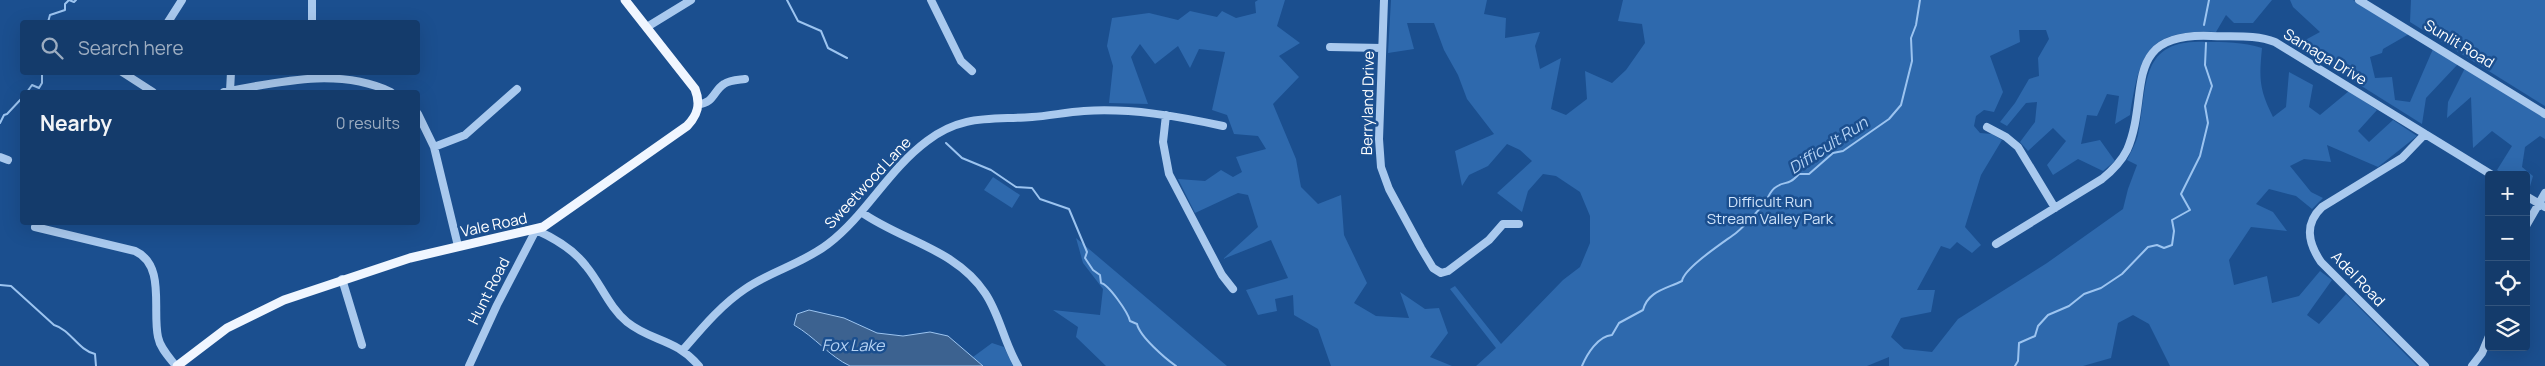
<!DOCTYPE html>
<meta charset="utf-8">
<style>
body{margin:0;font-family:Manrope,sans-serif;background:#214673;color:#f1f3f6}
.controls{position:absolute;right:15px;bottom:15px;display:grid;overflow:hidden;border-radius:5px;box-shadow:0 5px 20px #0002}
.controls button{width:45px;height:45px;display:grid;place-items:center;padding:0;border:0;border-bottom:1px solid #33557e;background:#143b6b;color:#f1f3f6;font:25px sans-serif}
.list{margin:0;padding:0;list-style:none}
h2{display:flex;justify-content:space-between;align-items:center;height:65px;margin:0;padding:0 20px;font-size:21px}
h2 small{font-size:16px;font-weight:400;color:#9dadc1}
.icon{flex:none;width:28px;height:28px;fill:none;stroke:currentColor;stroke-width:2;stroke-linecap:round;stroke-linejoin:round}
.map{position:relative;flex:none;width:2545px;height:366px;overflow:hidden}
.search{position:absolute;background:#143b6b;box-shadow:0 5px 20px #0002;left:20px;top:20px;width:400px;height:55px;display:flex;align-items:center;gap:12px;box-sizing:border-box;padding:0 18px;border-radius:5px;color:#9dadc1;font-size:19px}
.panel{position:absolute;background:#143b6b;box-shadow:0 5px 20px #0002;left:20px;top:90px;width:400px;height:135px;border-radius:5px}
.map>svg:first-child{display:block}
.green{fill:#2e69ad}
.water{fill:#3c6290;stroke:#9cc4f0}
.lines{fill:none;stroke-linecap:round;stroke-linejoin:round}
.stream{stroke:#9cc4f0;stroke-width:2}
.minor{stroke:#a9c9ee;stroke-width:8}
.major{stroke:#f0f6ff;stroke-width:9}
.labels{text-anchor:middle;stroke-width:5;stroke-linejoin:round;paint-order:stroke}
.street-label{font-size:15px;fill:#fff;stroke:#1b4f8f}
.park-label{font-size:15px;fill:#cfe3fa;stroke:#1b4f8f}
.water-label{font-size:16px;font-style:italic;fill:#b5d3f5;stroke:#1b4f8f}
</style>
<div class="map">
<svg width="2545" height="366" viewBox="0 0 2545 366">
<rect width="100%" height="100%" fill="#1b4f8f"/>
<path class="green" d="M 1258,0 L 1285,0 L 1277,26 L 1300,43 L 1279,56 L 1299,77 L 1273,104 L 1296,159 L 1301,187 L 1318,204 L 1341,195 L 1344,235 L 1367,283 L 1354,303 L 1376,316 L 1409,318 L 1400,292 L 1425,309 L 1439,308 L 1448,333 L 1430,357 L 1452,366 L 1331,366 L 1318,329 L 1294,315 L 1293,295 L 1275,299 L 1277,311 L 1258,315 L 1246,290 L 1288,278 L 1271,240 L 1223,259 L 1258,227 L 1248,195 L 1238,193 L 1195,213 L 1178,179 L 1205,181 L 1221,170 L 1233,177 L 1242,172 L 1236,157 L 1266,149 L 1258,136 L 1234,134 L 1227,115 L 1212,110 L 1225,52 L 1199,49 L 1190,68 L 1178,46 L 1155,64 L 1140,44 L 1131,57 L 1148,104 L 1109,103 L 1113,66 L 1107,46 L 1112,18 L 1149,13 L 1178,20 L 1190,11 L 1217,17 L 1222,11 L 1236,18 L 1256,13 L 1255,2 Z
M 1391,0 L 1487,0 L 1484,14 L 1506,18 L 1505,38 L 1540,32 L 1535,46 L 1540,69 L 1561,58 L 1551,109 L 1566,115 L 1587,99 L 1585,71 L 1612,83 L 1626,70 L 1645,43 L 1642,24 L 1618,21 L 1623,0 L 2272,0 L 2253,23 L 2234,23 L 2226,15 L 2216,32 C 2146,29 2140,54 2130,115 L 2115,124 L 2119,96 L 2107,94 L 2097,116 L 2087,115 L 2081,144 L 2100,140 L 2115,161 L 2103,171 L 2078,159 L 2053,175 L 2047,165 L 2066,141 L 2053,128 L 2028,151 L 2020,142 L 2035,122 L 2037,102 L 2026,103 L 2007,126 L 2000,122 L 2015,103 L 2029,79 L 2039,76 L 2038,58 L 2049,39 L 2046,30 L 2019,30 L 2020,42 L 1990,56 L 2003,92 L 1994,112 L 1984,110 L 1976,116 L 1974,126 L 1980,133 L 1992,134 L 2002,140 L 1981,175 L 1965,227 L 1981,245 L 1972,253 L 1957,242 L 1950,249 L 1941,246 L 1917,290 L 1935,290 L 1931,312 L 1901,318 L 1891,337 L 1904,349 L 1932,352 L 1958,319 L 2047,263 L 2123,209 L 2128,189 L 2137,165 L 2127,160 C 2131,152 2136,143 2138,135 C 2148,87 2138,39 2205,42 C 2224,42 2243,42 2262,48 C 2259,79 2259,89 2273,117 L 2286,107 L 2289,72 L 2313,85 L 2309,107 L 2320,115 L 2349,91 L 2377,110 L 2358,131 L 2369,142 L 2393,120 L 2417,136 L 2378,167 L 2327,145 L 2331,162 L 2304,159 L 2290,166 L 2311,192 L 2323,198 L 2312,209 L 2296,196 L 2269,189 L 2256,204 L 2273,212 L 2287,231 L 2251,227 L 2229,260 L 2234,285 L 2267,276 L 2272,303 L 2299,296 L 2320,271 L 2332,280 L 2307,315 L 2319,324 L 2346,294 L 2417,366 L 2170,366 L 2149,324 L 2133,315 L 2118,323 L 2111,358 L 2083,366 L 1889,366 L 1889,357 L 1867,366 L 1476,366 L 1496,348 L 1450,289 L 1455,286 L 1501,344 L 1563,280 L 1580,267 L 1590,243 L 1590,216 L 1580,192 L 1556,176 L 1543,174 L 1528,191 L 1522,212 L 1497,193 L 1532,161 L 1520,150 L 1507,144 L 1488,166 L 1469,175 L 1462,186 L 1455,151 L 1494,134 L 1467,99 L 1458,75 L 1444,50 L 1434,23 L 1407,23 L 1414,49 L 1388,53 Z
M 2290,0 L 2353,0 L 2409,34 L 2383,49 L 2382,53 L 2370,57 L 2375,78 L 2392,77 L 2395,100 L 2410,102 L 2433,49 L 2458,64 L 2426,98 L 2422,124 L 2296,45 L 2320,32 L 2293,7 Z
M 2411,0 L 2545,0 L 2545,106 L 2410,22 Z
M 2465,68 L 2545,118 L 2545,139 L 2540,136 L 2525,147 L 2522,167 L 2533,176 L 2529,190 L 2526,188 L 2526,175 L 2505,175 L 2497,170 L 2512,146 L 2492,131 L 2473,148 L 2471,97 L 2447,118 L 2448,102 Z
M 993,177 L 1020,195 L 1012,208 L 984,190 Z
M 1076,238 L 1227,366 L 1106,366 L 1076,337 L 1078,327 L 1053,310 L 1100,315 L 1103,289 L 1083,263 Z
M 992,343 L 1004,347 L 1013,366 L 983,366 L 973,357 Z"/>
<path class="water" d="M 809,310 L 844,318 L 877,333 L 903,336 L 930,332 L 948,336 L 983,366 L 850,366 C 829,356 815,337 794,325 L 797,314 Z"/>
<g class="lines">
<path class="stream" d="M 787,0 L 798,21 L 821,31 L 828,48 L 847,58
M 48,22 L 50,15 L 65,10 L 65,4 L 69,0 L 74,2 L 76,0
M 2204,25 L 2209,0
M 27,92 L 32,85 L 39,88 L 42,83 L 42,72
M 0,123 L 4,115 L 7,114 L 22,98
M 946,143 L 962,158 L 991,170 L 1016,187 L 1032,188 L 1040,199 L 1069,209 L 1087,252 L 1085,258 L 1093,270 L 1100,275 L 1101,283 C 1108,284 1128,312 1130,321 L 1137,324 C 1140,337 1166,359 1176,366
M 0,285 L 11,286 L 54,325 C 71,330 78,350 95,354 L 96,366
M 1582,366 C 1587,354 1598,336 1612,335 L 1619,323 L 1643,310 C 1648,291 1666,289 1682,281 C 1684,268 1724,242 1736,233 C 1745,226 1755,214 1763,205 C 1768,200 1769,191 1776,187 C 1786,180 1787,187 1799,174 L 1809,174 L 1833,153 L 1843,151 L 1889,119 L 1901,105 L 1912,61 L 1911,38 L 1916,25 L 1920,0
M 2015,366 L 2018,361 L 2019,343 L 2035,336 L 2038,326 L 2048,315 L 2069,306 L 2084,294 L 2101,288 L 2122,274 L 2148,247 L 2157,245 L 2164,248 L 2172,245 L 2174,231 L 2172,220 L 2190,210 L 2181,194 L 2200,156 L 2208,123 L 2205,106 L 2212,86 L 2205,65 L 2206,43"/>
<path class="minor" d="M 931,0 L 961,61 L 972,71
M 1384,0 L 1379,139 L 1381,167 L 1389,189 L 1421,248 L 1433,268 L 1441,273 L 1448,271 L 1489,240 L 1503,224 L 1519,224
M 2359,0 L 2545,114
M 168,22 L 182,0
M 312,22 L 312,0
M 647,27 L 691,0
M 1330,47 L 1382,48
M 122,72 L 153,92
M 230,91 L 231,72
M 224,92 C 279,82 338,67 391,92
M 699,104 C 713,104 714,90 724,84 C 730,80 738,80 745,79
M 418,114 L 434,147 L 458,246
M 1166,115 L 1163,142 L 1169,174 L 1222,275 L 1233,289
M 1987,127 L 2006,137 L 2018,147 L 2055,208
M 434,147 L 465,135 L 517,89
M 0,157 L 8,160
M 2526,196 L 2545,207
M 861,212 C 902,241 956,249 985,293 C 1000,315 1004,343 1018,366
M 2526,226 L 2545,193
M 35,227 L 135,251 C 166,265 152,310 158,337 C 160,348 169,357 176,366
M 1996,244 L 2102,179 C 2112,171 2121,162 2127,150 C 2151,95 2119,32 2211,36 C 2232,37 2256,34 2275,42 L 2492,175
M 342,279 L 362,345
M 683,350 C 702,328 721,305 745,289 C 771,271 802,264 828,244 C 866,215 888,170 927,141 C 962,114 991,120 1032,117 C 1049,116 1066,112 1084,111 C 1131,108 1177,116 1223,126
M 469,366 L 497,305 L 536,230 C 554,238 574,250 586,266 C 601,284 609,307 627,322 C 652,342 675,338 699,366
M 2425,366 L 2321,262 C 2308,243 2304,224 2322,207 L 2402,158 L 2425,134
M 2472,366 L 2482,353 L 2489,336"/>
<path class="major" d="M 177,366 L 227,328 L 284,300 L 410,258 L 543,227 L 687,126 C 698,115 701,104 695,89 L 625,0"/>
</g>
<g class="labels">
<g class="street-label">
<text transform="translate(2459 44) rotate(31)" y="5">Sunlit Road</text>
<text transform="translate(2325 57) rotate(31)" y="5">Samaga Drive</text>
<text transform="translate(1368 103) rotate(-89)" y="5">Berryland Drive</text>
<text transform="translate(868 183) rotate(-47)" y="5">Sweetwood Lane</text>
<text transform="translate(494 225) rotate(-12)" y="5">Vale Road</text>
<text transform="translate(2358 279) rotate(46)" y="5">Adel Road</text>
<text transform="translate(489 291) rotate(-63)" y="5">Hunt Road</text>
</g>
<g class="park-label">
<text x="1770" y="207">Difficult Run<tspan x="1770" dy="17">Stream Valley Park</tspan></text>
</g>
<g class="water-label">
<text transform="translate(1828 145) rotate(-33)" y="6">Difficult Run</text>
<text x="853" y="351">Fox Lake</text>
</g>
</g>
</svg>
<div class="controls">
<button>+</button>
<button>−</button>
<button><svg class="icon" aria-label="locate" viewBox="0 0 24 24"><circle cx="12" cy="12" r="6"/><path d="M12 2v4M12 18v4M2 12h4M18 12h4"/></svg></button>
<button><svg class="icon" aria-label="layers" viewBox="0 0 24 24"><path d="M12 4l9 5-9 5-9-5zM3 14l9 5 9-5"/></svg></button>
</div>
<div class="search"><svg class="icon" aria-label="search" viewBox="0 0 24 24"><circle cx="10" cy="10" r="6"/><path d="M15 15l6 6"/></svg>Search here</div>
<section class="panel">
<h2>Nearby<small>0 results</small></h2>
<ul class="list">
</ul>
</section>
</div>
